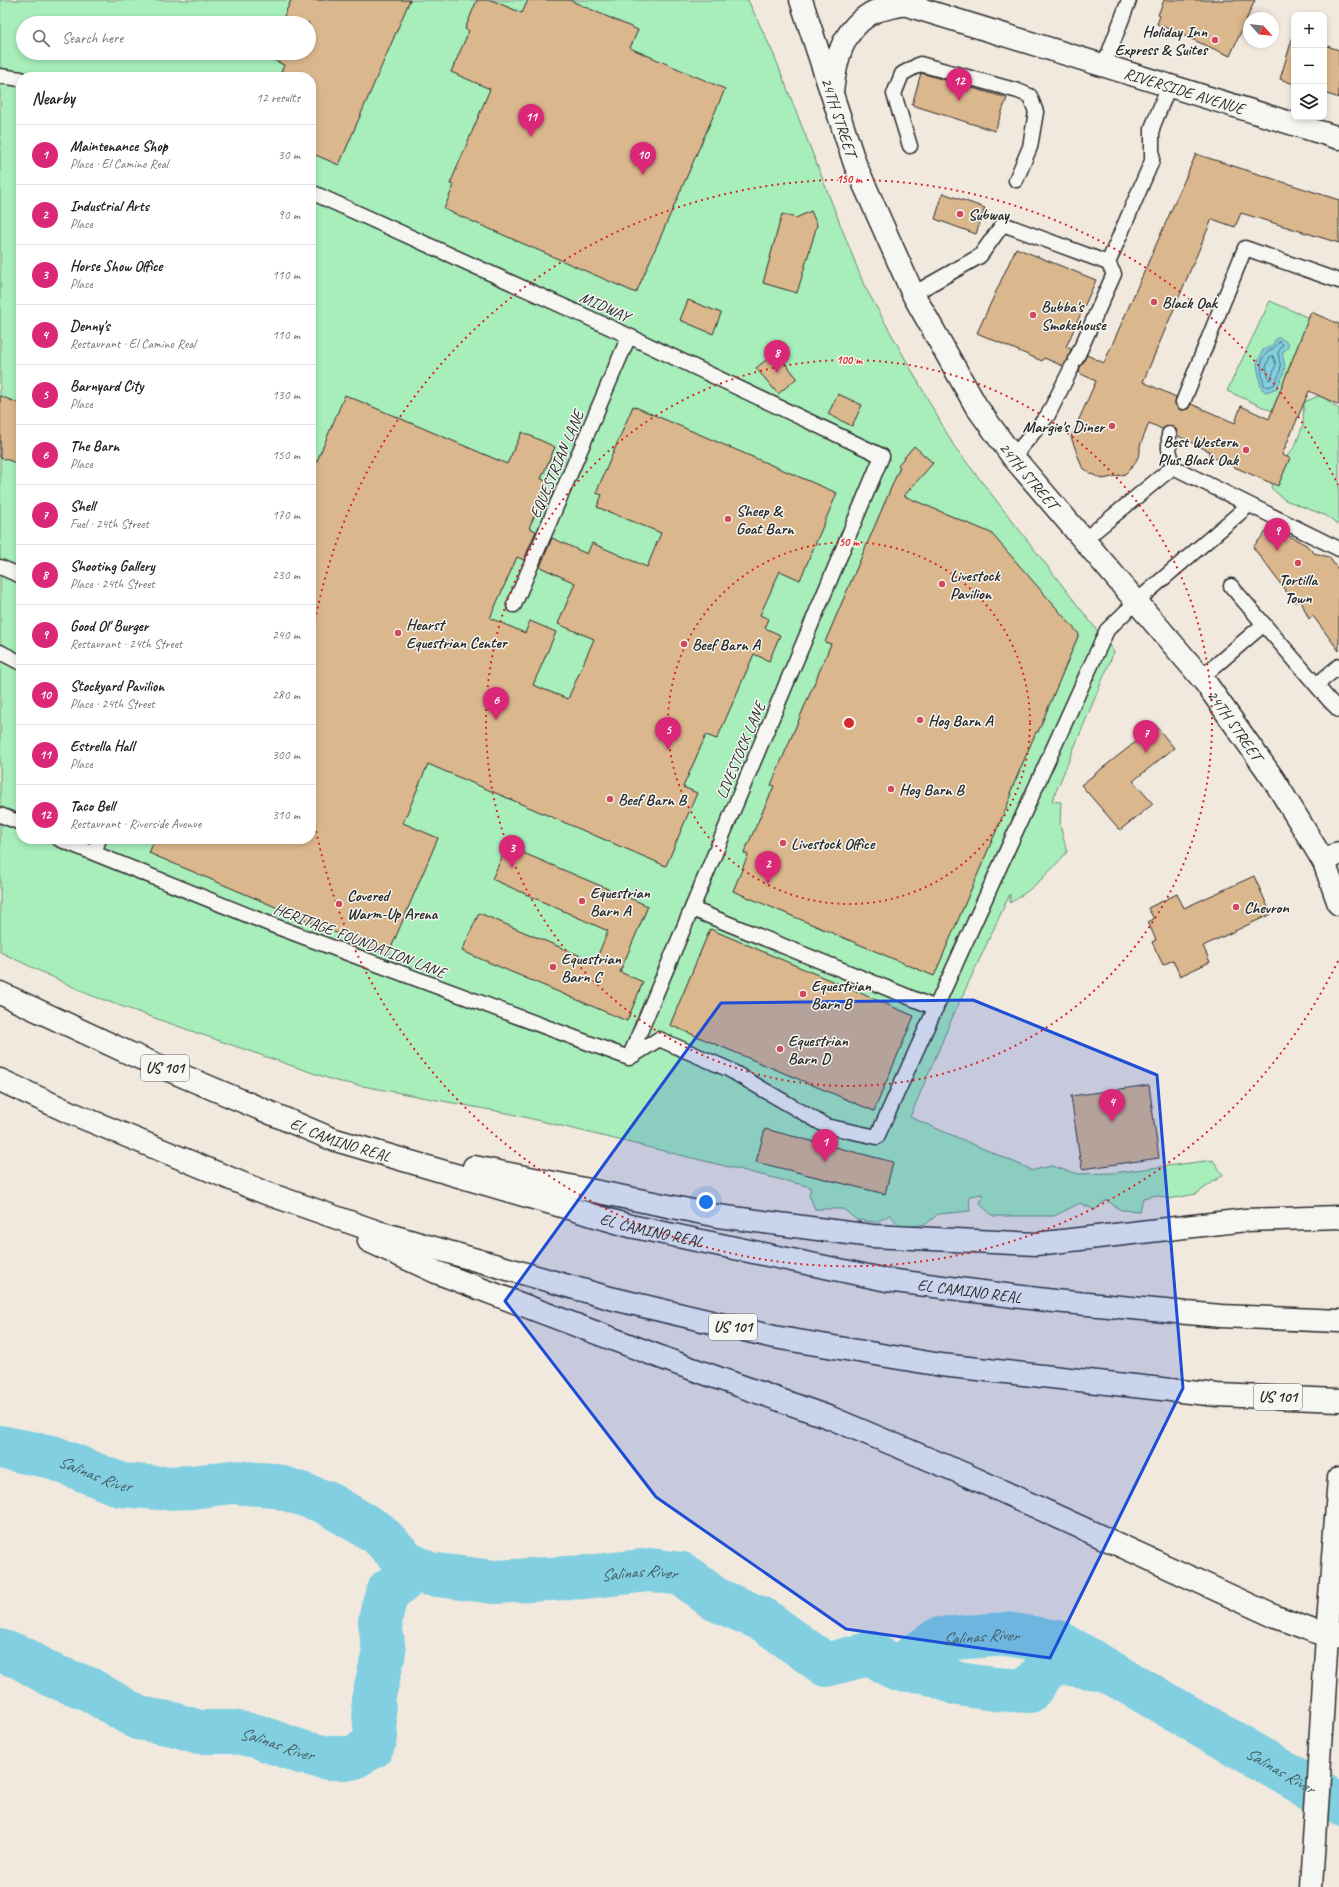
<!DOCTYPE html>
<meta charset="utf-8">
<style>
body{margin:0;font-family:Caveat,sans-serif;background:#f6f6f6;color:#222}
.controls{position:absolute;right:12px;top:12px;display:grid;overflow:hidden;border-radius:8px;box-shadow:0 2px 6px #0003}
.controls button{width:36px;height:36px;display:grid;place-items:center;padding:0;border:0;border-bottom:1px solid #e0e0e0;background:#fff;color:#222;font:20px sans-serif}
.compass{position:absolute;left:1243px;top:12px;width:36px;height:36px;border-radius:50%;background:#fff;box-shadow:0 2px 6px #0003;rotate:117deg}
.you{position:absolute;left:706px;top:1202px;width:14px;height:14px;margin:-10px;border:3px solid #fff;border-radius:50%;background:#1a73e8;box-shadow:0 0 0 6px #1a73e833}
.badge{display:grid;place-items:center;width:26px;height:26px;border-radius:50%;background:#db2777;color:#fff;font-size:13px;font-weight:700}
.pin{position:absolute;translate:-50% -33px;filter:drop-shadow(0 1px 2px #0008)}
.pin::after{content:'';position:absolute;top:21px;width:14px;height:12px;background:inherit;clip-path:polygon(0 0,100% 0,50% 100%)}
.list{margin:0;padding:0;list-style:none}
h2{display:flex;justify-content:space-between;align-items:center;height:52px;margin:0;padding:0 16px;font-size:17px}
h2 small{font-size:13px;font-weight:400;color:#767676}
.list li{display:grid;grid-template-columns:26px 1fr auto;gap:12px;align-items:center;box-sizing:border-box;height:60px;padding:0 16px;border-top:1px solid #e0e0e0}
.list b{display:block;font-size:15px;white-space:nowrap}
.list p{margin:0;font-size:13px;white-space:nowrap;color:#767676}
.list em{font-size:13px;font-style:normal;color:#767676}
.icon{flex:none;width:22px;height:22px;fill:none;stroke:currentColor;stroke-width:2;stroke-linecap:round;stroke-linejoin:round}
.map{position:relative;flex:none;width:1339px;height:1887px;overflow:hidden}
.search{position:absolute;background:#fff;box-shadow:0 2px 6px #0003;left:16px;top:16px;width:300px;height:44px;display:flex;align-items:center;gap:10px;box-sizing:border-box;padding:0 14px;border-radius:22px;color:#767676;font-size:15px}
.panel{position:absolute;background:#fff;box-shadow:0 2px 6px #0003;left:16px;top:72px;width:300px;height:772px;border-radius:16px}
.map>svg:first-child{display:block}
.green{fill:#a7eebb;stroke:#698c73;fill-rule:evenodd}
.water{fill:#82cfe1;stroke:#5f8d98}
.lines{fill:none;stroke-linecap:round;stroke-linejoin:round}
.shore{stroke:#4e6d74;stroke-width:1}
.river{stroke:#82cfe1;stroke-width:44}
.building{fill:#dbb78d;stroke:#2b2b2b}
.service-casing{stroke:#2b2b2b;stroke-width:17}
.minor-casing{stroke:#2b2b2b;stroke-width:25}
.secondary-casing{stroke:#2b2b2b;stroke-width:25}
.trunk-casing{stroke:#2b2b2b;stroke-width:25}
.motorway-casing{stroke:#2b2b2b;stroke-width:25}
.service{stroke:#f6f6f2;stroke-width:14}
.minor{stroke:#f6f6f2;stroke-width:22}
.secondary{stroke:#f6f6f2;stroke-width:22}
.trunk{stroke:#f6f6f2;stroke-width:22}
.motorway{stroke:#f6f6f2;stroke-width:22}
.marked{fill:#1d4ed8;fill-opacity:0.2;stroke:#1d4ed8;stroke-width:3;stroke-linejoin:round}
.ring{fill:none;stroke:#d62828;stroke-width:2;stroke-dasharray:2 4}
.poi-dot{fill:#d1495b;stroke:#f6f6f2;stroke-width:1.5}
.labels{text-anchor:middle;stroke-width:3;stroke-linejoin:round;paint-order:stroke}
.shield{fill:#f6f6f2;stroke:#686867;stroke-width:1}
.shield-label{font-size:15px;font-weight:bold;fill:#2b2b2b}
.poi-label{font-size:16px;font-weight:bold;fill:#2b2b2b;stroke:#f6f6f2;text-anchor:start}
.street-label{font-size:16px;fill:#2b2b2b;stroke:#f6f6f2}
.water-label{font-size:17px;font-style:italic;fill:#455c62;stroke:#f6f6f2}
.centre{fill:#d62828;stroke:#f6f6f2;stroke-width:2}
.ring-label{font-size:12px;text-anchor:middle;font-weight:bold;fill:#d62828;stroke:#f6f6f2;stroke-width:3;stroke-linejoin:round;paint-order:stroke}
</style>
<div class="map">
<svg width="1339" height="1887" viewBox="0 0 1339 1887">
<rect width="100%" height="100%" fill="#f1e9de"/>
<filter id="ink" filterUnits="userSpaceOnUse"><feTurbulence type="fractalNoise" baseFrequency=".025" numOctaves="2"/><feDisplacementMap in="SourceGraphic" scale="8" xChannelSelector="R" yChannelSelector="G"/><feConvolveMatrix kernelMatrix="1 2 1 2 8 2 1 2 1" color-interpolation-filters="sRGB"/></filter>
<g filter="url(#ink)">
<path class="green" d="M 0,0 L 748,0 L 774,55 L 864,285 L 954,446 L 1114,652 L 1052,801 L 1061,802 L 1060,825 L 1067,852 C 1050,872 1033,889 1010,903 L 1010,894 L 953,1016 L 910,1117 L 1030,1169 L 1030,1171 L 1051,1166 L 1079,1174 L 1113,1173 L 1213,1160 L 1223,1175 L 1196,1194 L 1169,1199 L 1155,1195 L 1143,1198 L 1140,1211 L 1121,1210 L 1106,1200 L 1095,1210 L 1080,1203 L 1054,1216 L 993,1216 L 980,1204 L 983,1194 L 969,1196 L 970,1211 L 938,1214 L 926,1224 L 902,1228 L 890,1215 L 876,1222 L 857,1220 L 843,1209 L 815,1209 L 809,1195 L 811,1187 L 512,1114 L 336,1081 L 197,1033 L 90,995 L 0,952 ZM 23,23 L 309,23 L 309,53 L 23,53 ZM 21,77 L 311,77 L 311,839 L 21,839 Z
M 1270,301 L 1309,318 L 1272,411 L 1227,391 Z
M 1321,395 L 1339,409 L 1339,525 L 1327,516 L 1285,500 L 1271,488 L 1276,470 L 1295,446 L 1303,425 L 1304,402 Z"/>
<path class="water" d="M 1279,337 L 1288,343 L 1288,347 L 1282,353 C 1287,370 1284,373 1277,388 L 1266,392 L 1261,388 L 1257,364 L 1263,350 L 1272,346 L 1276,339 Z"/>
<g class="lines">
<path class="shore" d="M 1279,342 L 1283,344 L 1278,353 C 1281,370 1283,368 1274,385 L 1267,387 L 1264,385 C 1262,375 1258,360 1267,353 C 1273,347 1273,350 1279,342 Z
M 1273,356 L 1276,364 L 1271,379 L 1269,380 L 1266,366 L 1270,357 Z"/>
<g class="river">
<path id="s1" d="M 0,1447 L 52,1457 L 121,1485 L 160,1488 L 192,1487 L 231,1482 L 274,1485 L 325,1502 L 378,1533 L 407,1563 L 429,1574 L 494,1582 L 585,1577 L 650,1570 L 682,1574 L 715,1599 L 764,1620 L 826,1665 L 871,1653 L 896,1669 L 939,1639 L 1006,1634 L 1058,1642 L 1339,1804"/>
<path id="s2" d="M 0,1651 L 20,1657 L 51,1675 L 89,1689 L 138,1718 L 173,1724 L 199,1732 L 232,1732 L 256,1736 L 301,1752 L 328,1758 L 352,1758 L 372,1747 L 376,1737 L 373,1700 L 384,1652 L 380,1622 L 383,1607 L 388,1591 L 402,1581 L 407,1563"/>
<path d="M 896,1669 L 925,1671 L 958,1684 L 994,1689 L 1029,1691 L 1047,1667 L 1065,1663 L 1102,1669"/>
</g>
</g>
<path class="building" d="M 291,0 L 410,0 L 339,165 L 311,153 L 311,77 L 279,77 L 284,65 L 267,57 L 269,53 L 309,53 L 309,23 L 281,23 Z
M 477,0 L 491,0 L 522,13 L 528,0 L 569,0 L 638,30 L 630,48 L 725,89 L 636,293 L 444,209 L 454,185 L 450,184 L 490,89 L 451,72 L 469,31 L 465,29 Z
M 1164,0 L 1255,0 L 1230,56 L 1157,24 L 1160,16 L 1158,15 Z
M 1293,36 L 1294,36 L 1294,84 L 1280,79 Z
M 1324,45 L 1339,50 L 1339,98 L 1324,93 Z
M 921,73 L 1007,98 L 995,131 L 912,105 Z
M 1196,154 L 1339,200 L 1339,243 L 1241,213 L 1235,227 L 1212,219 L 1143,382 L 1176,397 L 1175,404 L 1180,410 L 1188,409 L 1191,404 L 1235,423 L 1241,406 L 1269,419 L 1311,312 L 1339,324 L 1339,405 L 1309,391 L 1282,455 L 1290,458 L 1278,486 L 1209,456 L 1209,451 L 1178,436 L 1176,429 L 1169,426 L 1162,429 L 1149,423 L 1140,446 L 1140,453 L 1134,465 L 1125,474 L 1103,479 L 1091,474 L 1082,467 L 1071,437 L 1096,381 L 1079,373 L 1080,366 L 1087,355 L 1104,363 Z
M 943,193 L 985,208 L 976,234 L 935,219 Z
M 811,211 L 817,225 L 797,293 L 763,283 L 782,214 L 796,218 Z
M 1016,248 L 1096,280 L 1066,347 L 1071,349 L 1068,360 L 1063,366 L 1044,358 L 1042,361 L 977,333 Z
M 688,300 L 721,313 L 713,334 L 680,320 Z
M 776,352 L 797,378 L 778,394 L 756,368 Z
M 838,394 L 862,405 L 852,426 L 828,414 Z
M 345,395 L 507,464 L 522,432 L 555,447 L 541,479 L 549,482 L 529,528 L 536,531 L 524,560 L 517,557 L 490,618 L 525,633 L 530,621 L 556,632 L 533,685 L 568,699 L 594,639 L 558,624 L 575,583 L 540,567 L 552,538 L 587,554 L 592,543 L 647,567 L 661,533 L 597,507 L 602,495 L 596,493 L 633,406 L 837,493 L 800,580 L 780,571 L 760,615 L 769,619 L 765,628 L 780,635 L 769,661 L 754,654 L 717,739 L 706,735 L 683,787 L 697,793 L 666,866 L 428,764 L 403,823 L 438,838 L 388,955 L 149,853 L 155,839 L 311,839 L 311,475 Z
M 0,396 L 21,404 L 21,465 L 0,457 Z
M 914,446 L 933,463 L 904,496 L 991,533 L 1079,634 L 1038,732 L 1036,732 L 1010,793 L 1012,794 L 934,976 L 733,891 L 748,855 L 744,853 L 774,786 L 771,785 L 831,644 L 825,642 L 900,467 L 898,465 Z
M 1271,526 L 1306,545 L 1314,553 L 1329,557 L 1339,571 L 1339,651 L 1313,616 L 1309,619 L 1300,599 L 1294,602 L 1253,547 Z
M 1156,726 L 1174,748 L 1133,781 L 1153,804 L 1120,830 L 1081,785 Z
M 507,846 L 648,906 L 620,972 L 643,982 L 627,1021 L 462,951 L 479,913 L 595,962 L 608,931 L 492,879 Z
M 1254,876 L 1271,914 L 1203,946 L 1210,962 L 1180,976 L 1173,960 L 1163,965 L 1152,942 L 1156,940 L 1148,922 L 1154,919 L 1148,908 L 1177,894 L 1184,908 Z
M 710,929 L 914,1016 L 874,1111 L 670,1025 Z
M 1149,1085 L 1159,1158 L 1082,1169 L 1081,1160 L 1080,1160 L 1071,1096 Z
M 765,1129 L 893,1162 L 885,1194 L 756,1162 Z"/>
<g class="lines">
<defs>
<path id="service" d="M 1104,66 L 1129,0
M 0,76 L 21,79
M 910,146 L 894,94 L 902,74 L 920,64 L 1018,91 L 1030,96 L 1036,112 L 1030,147 L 1016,180
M 311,192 L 629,336 L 882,456 L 629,1058
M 1108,263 L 1152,161 L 1152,128 L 1169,86
M 913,294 L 980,256 L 1003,224 L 1108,263 L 1114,274 L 1076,359
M 1183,402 L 1245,248 L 1339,281
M 1169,434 L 1169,449 L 1173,467
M 1013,457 L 1048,415 L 1072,367
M 1084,540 L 1173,467 L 1339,549
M 0,567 L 21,576
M 1231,586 L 1329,700 L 1339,710
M 514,605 L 629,336
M 0,652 L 21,663
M 1201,678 L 1264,624
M 1316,685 L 1339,666
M 0,815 L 21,823
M 59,839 L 272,925 L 629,1058
M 94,853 L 99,839
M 692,909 L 936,1008
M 629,1058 L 659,1039 L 728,1069 L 826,1126 L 877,1137 L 1107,630 L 1137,601 L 1249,505"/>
<g id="minor">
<path id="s3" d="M 891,0 L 1339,138"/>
<path d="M 1324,862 L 1339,853"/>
</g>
<g id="secondary">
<path id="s4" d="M 801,0 L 855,164 L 913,294 L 976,406 L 1013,457 L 1205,682 L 1274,780 L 1298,819 L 1324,862 L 1339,904"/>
<path d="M 832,91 C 836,60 841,32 870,14 C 879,8 895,7 905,4"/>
</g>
<path id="trunk" d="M 1311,1887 L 1327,1636 L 1339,1478"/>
<g id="motorway">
<path id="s5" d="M 0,993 L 131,1054 L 332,1139 L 630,1226 L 887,1280 L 1054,1301 L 1221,1316 L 1339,1321"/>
<path d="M 0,1080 L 69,1112 L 263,1192 L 378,1232 L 610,1298 L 774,1337 L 941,1365 L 1217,1395 L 1339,1400"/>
<path d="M 474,1167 L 718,1216 L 872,1236 L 1036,1244 L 1246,1220 L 1339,1217"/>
<path d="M 369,1241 L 436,1272 L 684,1366 L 831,1418 L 969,1476 L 1276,1617 L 1327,1636 L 1339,1634"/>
</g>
</defs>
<use href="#service" class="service-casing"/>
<use href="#minor" class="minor-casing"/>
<use href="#secondary" class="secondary-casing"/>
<use href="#trunk" class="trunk-casing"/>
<use href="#motorway" class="motorway-casing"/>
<use href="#service" class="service"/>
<use href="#minor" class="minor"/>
<use href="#secondary" class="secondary"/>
<use href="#trunk" class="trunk"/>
<use href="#motorway" class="motorway"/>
</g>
</g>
<path class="marked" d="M 973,1000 L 1157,1075 L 1183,1388 L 1050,1658 L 846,1629 L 656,1497 L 505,1301 L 721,1003 Z"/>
<g class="ring">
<circle cx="849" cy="723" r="181"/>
<circle cx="849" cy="723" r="363"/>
<path d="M1338 961A544 544 0 0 1 312 808M312 638A544 544 0 0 1 1338 485"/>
</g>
<g class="poi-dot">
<circle cx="1215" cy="40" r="4"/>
<circle cx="960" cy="214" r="4"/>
<circle cx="1154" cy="302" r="4"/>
<circle cx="1033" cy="315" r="4"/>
<circle cx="1112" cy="426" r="4"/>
<circle cx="1246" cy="450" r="4"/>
<circle cx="728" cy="519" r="4"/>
<circle cx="1298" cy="563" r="4"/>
<circle cx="942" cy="584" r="4"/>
<circle cx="398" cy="633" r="4"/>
<circle cx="684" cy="644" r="4"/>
<circle cx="920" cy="720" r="4"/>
<circle cx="891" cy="789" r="4"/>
<circle cx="610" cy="799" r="4"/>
<circle cx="783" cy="843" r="4"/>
<circle cx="582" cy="901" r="4"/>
<circle cx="339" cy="904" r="4"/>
<circle cx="1236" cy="907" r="4"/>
<circle cx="553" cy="967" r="4"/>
<circle cx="803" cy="994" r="4"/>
<circle cx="780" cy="1049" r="4"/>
</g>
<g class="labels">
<g class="shield">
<rect x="141" y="1055" width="48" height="26" rx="3"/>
<rect x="709" y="1314" width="48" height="26" rx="3"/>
<rect x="1254" y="1384" width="48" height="26" rx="3"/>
</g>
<g class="shield-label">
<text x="165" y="1073">US 101</text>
<text x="733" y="1332">US 101</text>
<text x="1278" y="1402">US 101</text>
</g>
<g class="poi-label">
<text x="1207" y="37" text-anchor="end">Holiday Inn<tspan x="1207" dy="18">Express &amp; Suites</tspan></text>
<text x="968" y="220">Subway</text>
<text x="1162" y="308">Black Oak</text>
<text x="1041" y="312">Bubba's<tspan x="1041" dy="18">Smokehouse</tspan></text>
<text x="1104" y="432" text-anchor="end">Margie's Diner</text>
<text x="1238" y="447" text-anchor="end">Best Western<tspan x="1238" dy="18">Plus Black Oak</tspan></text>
<text x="736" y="516">Sheep &amp;<tspan x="736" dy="18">Goat Barn</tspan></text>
<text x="950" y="581">Livestock<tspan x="950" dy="18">Pavilion</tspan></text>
<text x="1298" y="585" text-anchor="middle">Tortilla<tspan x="1298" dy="18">Town</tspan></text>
<text x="406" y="630">Hearst<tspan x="406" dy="18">Equestrian Center</tspan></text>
<text x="692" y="650">Beef Barn A</text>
<text x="928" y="726">Hog Barn A</text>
<text x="899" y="795">Hog Barn B</text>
<text x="618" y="805">Beef Barn B</text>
<text x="791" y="849">Livestock Office</text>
<text x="590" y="898">Equestrian<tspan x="590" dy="18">Barn A</tspan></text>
<text x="347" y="901">Covered<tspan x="347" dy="18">Warm-Up Arena</tspan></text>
<text x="1244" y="913">Chevron</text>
<text x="561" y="964">Equestrian<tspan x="561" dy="18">Barn C</tspan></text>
<text x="811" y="991">Equestrian<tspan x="811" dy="18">Barn B</tspan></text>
<text x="788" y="1046">Equestrian<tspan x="788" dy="18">Barn D</tspan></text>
</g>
<g class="street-label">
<text dy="6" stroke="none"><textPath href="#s3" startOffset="307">RIVERSIDE AVENUE</textPath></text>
<text dy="6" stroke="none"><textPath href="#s4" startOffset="123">24TH STREET</textPath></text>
<text transform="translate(605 306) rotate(24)" y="6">MIDWAY</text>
<text transform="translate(556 464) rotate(-67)" y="6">EQUESTRIAN LANE</text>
<text dy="6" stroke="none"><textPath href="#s4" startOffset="531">24TH STREET</textPath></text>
<text dy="6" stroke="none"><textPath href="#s4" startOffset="855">24TH STREET</textPath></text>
<text transform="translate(740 750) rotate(-67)" y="6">LIVESTOCK LANE</text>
<text transform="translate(360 940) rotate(21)" y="6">HERITAGE FOUNDATION LANE</text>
<text dy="6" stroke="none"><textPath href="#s5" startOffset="371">EL CAMINO REAL</textPath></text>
<text dy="6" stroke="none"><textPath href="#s5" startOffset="695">EL CAMINO REAL</textPath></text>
<text dy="6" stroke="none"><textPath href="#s5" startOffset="1019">EL CAMINO REAL</textPath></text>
</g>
<g class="water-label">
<text dy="6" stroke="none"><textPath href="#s1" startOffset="99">Salinas River</textPath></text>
<text dy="6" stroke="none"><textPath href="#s1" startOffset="673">Salinas River</textPath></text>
<text dy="6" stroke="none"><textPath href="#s1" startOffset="1058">Salinas River</textPath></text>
<text dy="6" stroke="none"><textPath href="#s2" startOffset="296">Salinas River</textPath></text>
<text dy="6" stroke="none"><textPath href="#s1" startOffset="1393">Salinas River</textPath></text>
</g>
</g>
<circle cx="849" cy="723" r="6" class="centre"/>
<g class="ring-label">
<text x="849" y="183">150 m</text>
<text x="849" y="364">100 m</text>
<text x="849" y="546">50 m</text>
</g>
</svg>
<div class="controls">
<button>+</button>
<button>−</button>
<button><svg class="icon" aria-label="layers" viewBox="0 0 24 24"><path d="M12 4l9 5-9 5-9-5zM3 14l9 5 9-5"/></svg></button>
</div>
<svg class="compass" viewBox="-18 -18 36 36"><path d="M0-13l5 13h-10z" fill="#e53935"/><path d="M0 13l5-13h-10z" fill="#767676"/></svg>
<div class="you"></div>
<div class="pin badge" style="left:825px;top:1162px">1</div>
<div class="pin badge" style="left:768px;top:884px">2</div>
<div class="pin badge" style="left:512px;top:868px">3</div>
<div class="pin badge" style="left:1112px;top:1122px">4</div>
<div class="pin badge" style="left:668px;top:750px">5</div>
<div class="pin badge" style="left:496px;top:720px">6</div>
<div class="pin badge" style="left:1146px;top:753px">7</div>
<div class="pin badge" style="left:777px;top:373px">8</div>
<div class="pin badge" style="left:1277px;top:551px">9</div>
<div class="pin badge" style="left:643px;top:175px">10</div>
<div class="pin badge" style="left:531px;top:137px">11</div>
<div class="pin badge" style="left:959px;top:101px">12</div>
<div class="search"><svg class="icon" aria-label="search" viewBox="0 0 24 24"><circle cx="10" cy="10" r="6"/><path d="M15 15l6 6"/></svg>Search here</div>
<section class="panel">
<h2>Nearby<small>12 results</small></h2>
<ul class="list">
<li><span class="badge">1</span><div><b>Maintenance Shop</b><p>Place · El Camino Real</p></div><em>30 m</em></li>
<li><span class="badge">2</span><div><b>Industrial Arts</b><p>Place</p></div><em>90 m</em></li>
<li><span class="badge">3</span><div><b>Horse Show Office</b><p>Place</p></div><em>110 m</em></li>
<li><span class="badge">4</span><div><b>Denny's</b><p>Restaurant · El Camino Real</p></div><em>110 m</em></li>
<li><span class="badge">5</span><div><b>Barnyard City</b><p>Place</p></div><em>130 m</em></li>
<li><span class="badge">6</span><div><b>The Barn</b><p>Place</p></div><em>150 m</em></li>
<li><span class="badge">7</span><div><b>Shell</b><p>Fuel · 24th Street</p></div><em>170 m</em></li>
<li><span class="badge">8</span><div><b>Shooting Gallery</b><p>Place · 24th Street</p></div><em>230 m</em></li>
<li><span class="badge">9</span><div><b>Good Ol' Burger</b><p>Restaurant · 24th Street</p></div><em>240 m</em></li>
<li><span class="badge">10</span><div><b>Stockyard Pavilion</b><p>Place · 24th Street</p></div><em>280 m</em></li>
<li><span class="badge">11</span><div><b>Estrella Hall</b><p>Place</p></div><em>300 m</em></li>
<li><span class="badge">12</span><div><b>Taco Bell</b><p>Restaurant · Riverside Avenue</p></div><em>310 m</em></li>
</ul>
</section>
</div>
